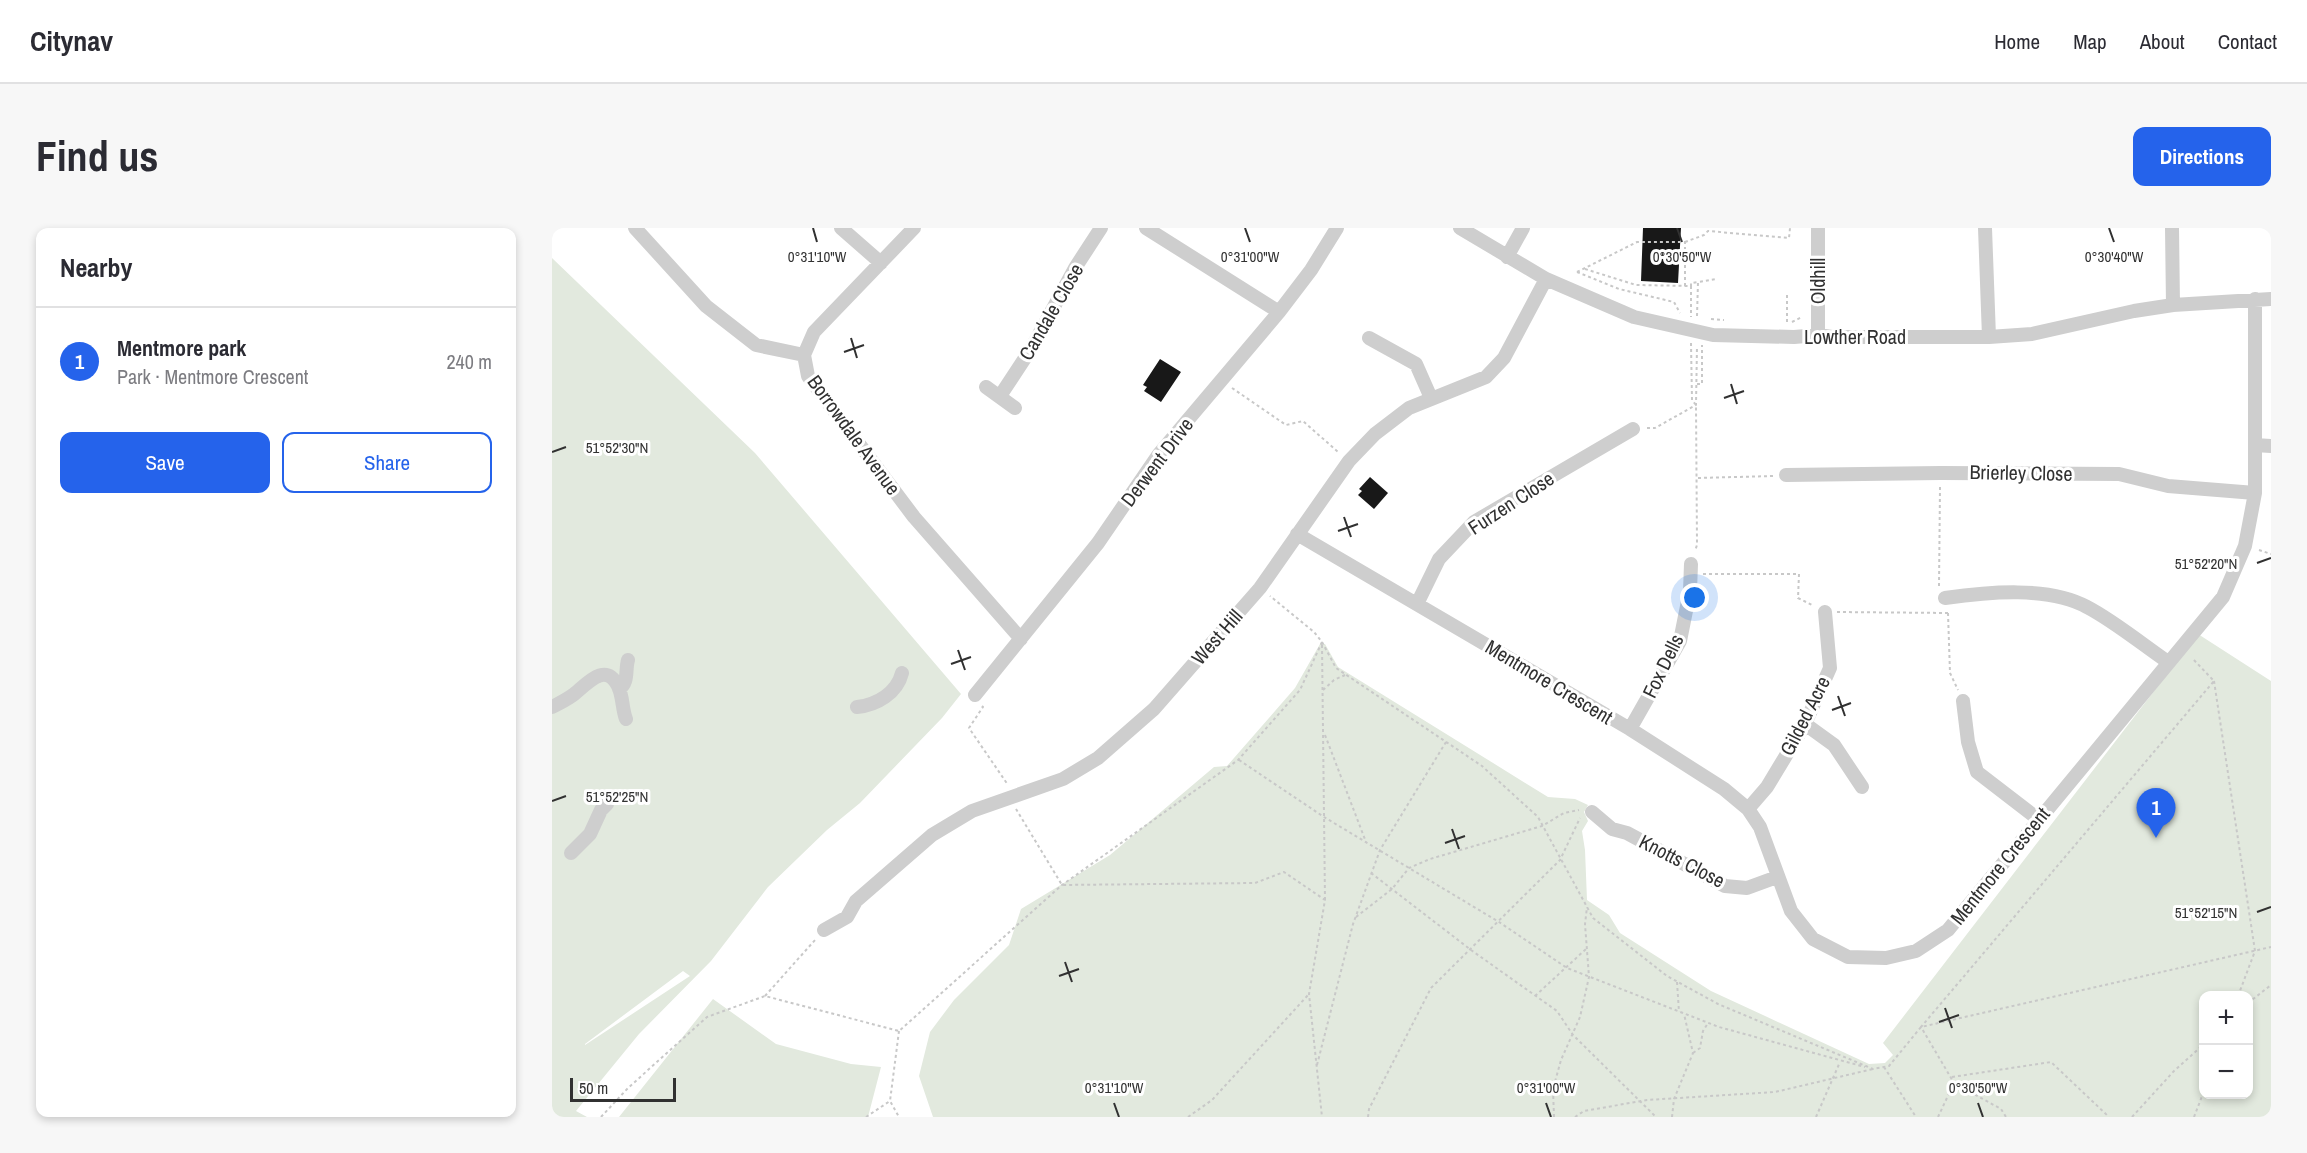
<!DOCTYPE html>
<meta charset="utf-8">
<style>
body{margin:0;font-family:"Archivo Narrow",sans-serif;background:#f7f7f7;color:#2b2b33}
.controls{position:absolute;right:18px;bottom:18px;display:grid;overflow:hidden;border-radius:12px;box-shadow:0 3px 9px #0003}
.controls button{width:54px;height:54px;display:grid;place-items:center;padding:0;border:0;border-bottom:2px solid #e1e1e2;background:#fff;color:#2b2b33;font:30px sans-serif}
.scale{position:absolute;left:18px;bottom:15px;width:106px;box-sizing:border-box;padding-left:6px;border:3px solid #313131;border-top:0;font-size:16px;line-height:21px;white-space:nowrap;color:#313131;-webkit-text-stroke:4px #fff;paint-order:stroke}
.you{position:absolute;left:1143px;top:370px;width:21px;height:21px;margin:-15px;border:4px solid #fff;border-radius:50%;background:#1a73e8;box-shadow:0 0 0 9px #1a73e833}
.badge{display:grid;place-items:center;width:39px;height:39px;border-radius:50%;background:#2563eb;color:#fff;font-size:20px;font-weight:700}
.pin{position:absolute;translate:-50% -50px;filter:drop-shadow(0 2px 3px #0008)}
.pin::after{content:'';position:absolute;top:32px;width:21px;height:18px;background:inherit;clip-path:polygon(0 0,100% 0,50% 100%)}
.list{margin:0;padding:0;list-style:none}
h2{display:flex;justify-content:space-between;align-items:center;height:78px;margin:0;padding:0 24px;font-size:26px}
h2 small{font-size:20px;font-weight:400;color:#7c7c81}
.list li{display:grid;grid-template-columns:39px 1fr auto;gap:18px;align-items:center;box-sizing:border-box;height:108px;padding:0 24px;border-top:2px solid #e1e1e2}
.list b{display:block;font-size:22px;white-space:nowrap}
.list p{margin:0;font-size:20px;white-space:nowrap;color:#7c7c81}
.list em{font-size:20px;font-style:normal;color:#7c7c81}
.actions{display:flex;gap:12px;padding:18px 24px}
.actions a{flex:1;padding:14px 0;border:2px solid #2563eb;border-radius:12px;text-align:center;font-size:21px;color:#2563eb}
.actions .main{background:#2563eb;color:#fff}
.map{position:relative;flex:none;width:1719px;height:889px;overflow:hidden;border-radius:12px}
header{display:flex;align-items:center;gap:36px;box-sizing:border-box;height:84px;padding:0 30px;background:#fff;border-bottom:2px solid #e1e1e2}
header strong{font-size:28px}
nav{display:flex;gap:33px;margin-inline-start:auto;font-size:21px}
.intro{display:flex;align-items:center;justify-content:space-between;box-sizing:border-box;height:144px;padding:0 36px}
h1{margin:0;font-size:42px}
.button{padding:15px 27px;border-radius:12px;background:#2563eb;color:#fff;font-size:21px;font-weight:700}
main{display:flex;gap:36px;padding:0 36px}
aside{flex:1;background:#fff;border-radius:12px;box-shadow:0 3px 9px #0003}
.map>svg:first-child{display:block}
.green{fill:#e2e9de;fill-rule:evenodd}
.building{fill:#181818}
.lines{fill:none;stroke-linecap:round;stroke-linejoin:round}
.path{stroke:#c8c8c8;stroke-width:2;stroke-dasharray:3 3;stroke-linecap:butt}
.minor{stroke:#cecece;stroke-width:14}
.ticks{fill:none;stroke:#313131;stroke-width:2}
.labels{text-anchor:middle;stroke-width:6;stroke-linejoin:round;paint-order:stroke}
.street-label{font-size:20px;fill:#313131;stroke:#fff}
.ticks-label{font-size:15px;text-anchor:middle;fill:#313131;stroke:#fff;stroke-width:6;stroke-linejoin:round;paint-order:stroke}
</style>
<header>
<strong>Citynav</strong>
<nav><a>Home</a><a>Map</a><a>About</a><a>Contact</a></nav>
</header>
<div class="intro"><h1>Find us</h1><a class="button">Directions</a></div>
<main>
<aside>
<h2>Nearby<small></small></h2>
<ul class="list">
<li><span class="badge">1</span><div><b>Mentmore park</b><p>Park · Mentmore Crescent</p></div><em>240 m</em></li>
</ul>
<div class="actions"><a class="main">Save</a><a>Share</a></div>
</aside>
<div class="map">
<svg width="1719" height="889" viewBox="0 0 1719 889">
<rect width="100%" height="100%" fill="#fff"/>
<path class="green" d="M 0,30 L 203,225 L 409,466 L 390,490 L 308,575 L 275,602 L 216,659 L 159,733 L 87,806 L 24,883 L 35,889 L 0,889 ZM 131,743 L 138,748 L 33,817 L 33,816 Z
M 1646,406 L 1719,453 L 1719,889 L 381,889 L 367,848 L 378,804 L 402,772 L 457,717 L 469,681 L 558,627 L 662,539 L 675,538 L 743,460 L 768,416 L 773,416 L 786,439 L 996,569 L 1023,571 L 1036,577 L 1032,584 L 1036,593 L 1030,603 L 1033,622 L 1035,672 L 1057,687 L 1068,705 L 1159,763 L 1317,836 L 1333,835 L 1341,827 L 1331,815 ZM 1652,768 L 1696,768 L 1696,866 L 1652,866 Z
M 161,771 L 224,816 L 299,836 L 329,839 L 316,889 L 67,889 Z"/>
<path class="building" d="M 1091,0 L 1129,0 L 1126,55 L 1089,53 Z
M 608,131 L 629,144 L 609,174 L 592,163 L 595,159 L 591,157 Z
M 818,249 L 836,265 L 822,281 L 806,267 L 810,263 L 807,261 Z"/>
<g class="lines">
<path class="path" d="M 1133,14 L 1152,7 L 1156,3 L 1237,10 L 1238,0
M 1033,41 L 1084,57 L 1139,58 L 1139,55 L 1146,54
M 1025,44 L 1067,61 L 1122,74 L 1128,85
M 1025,44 L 1085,14 L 1133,14 L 1133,58
M 1139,58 L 1139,89
M 1235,67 L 1235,94
M 1145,88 L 1146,54 L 1165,51
M 1159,91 L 1172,92
M 1240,94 L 1250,89
M 1139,115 L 1140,172 L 1144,177 L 1145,317 L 1143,323
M 1145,156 L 1150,156 L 1150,117
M 680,160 L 734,197 L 751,193 L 786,224
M 1095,200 L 1103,200 L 1144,177 L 1145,118
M 1146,250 L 1221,248
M 1707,322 L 1719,326
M 1151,346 L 1247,346 L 1246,370 L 1260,377
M 1387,358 L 1388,259
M 1285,384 L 1396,385
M 1396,385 L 1398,445 L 1406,462
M 770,414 L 784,440 L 930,538 L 986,589 L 1041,690 L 1115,748 L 1166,776 L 1321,841 L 1337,838 L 1369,799 L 1719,719
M 770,417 L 773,672
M 1662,453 L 1703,723 L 1686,768
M 771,462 L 782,452 L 793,447
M 430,478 L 431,479 L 417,500 L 456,557
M 773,507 L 814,614
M 687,532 L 772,589 L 947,694 L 1015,740 L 1167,799 L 1313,839
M 464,581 L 510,657 L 703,655 L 732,644 L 773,672 L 757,766 L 770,889
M 819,645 L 919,722 L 1005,783 L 1021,807 L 1104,889
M 804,689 L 840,661 L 857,640 L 878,631 L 990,598 L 1012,585 L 1027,582
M 1125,754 L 1127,784
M 213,768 L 263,712
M 983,768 L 1034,721
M 1696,775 L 1719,757
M 347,803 L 338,873 L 347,889
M 1141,825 L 1148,820 L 1151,803 L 1156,795
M 765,837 L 801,696 L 828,622 L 894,514
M 1332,839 L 1364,889
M 1400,849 L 1499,834 L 1557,889
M 1402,855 L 1449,881 L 1454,889
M 49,889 L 76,860 L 155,789 L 213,768 L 347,803 L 510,657 L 686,532 L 748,462 L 770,414 L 762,404 L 718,368
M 314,889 L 338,873
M 636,889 L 660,872 L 757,766
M 816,889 L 817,881 L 879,760 L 1008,632 L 1028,590
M 1002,889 L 1001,861 L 1009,832 L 1028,789 L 1037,749 L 1033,696 L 1035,679
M 1023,889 L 1032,883 L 1095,872 L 1223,864 L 1321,841
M 1120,889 L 1122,871 L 1141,825 L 1132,786
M 1264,889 L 1288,834
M 1386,889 L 1402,855 L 1369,799 L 1662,453 L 1640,430
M 1580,889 L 1622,843 L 1652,816
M 1642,889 L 1652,863"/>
<path class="minor" d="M 83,0 L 154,78 L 204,117 L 252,127
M 289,0 L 329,35
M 362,0 L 262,104 L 252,127 L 256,148 L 362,289 L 469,411
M 594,0 L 727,84
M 908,0 L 994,51 L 1082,89 L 1161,107 L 1242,109 L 1266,107 L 1280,109 L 1437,109 L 1480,106 L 1582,83 L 1621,77 L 1719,71
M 1433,0 L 1437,109
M 1620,0 L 1621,77
M 955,29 L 971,0
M 1266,107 L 1266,0
M 817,110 L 864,136 L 879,170
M 434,159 L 463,180
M 448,168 L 479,121 L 523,40 L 549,0
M 1703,217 L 1719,218
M 1234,247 L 1389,245 L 1567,246 L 1616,258 L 1703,265
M 745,306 L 1078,501 L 1172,561 L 1196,581 L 1208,599 L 1239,683 L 1261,711 L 1296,729 L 1334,730 L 1364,723 L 1396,702 L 1671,369 L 1693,318 L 1703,265 L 1703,71
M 1393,370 C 1436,364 1497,358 1535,379 C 1562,393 1591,417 1616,434
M 865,376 L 887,331 L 922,294 L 1081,201
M 67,461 C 77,455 73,442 76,432
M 423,467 L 546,315 L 607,226 L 727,84 L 759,42 L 785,0
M 1411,473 L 1416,514 L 1425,544 L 1486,591
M 0,479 C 8,475 14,472 21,467 C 35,456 53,433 66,458 C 71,468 70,481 74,491
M 305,479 C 325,477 345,465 350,445
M 1253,496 L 1282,517 L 1310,559
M 1078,501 L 1128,413 L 1138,363 L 1139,336
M 1196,581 L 1215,559 L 1253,496 L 1278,440 L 1273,384
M 1040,584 L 1060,601 L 1075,605 L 1173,658 L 1195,660 L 1225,649
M 19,625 L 38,606 L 49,582 L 55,576
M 272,702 L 295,689 L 304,673 L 380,607 L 420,583 L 511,551 L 546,530 L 602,481 L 708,360 L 797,233 L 823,206 L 857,180 L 934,149 L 952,130 L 994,51"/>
</g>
<path class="ticks" d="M 261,0 L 265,14M 693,0 L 698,14M 1125,0 L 1130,14M 1557,0 L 1562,14M 299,110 L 305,130M 292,124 L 312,117M 1179,156 L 1185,176M 1172,170 L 1192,163M 0,224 L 14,219M 792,289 L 799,309M 786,303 L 806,296M 1705,335 L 1719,330M 406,422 L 413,442M 399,436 L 419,429M 1286,468 L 1293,488M 1280,482 L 1299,475M 0,573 L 14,568M 900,601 L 907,621M 893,615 L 913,608M 1705,684 L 1719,679M 513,734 L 520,754M 507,748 L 527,741M 1393,780 L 1400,800M 1387,794 L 1407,787M 562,875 L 567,889M 994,875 L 999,889M 1426,875 L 1431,889"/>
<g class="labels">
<g class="street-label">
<text transform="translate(1266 53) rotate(-90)" y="7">Oldhill</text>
<text transform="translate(499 84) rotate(-60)" y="7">Candale Close</text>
<text x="1303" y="116">Lowther Road</text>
<text transform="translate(302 207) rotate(54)" y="7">Borrowdale Avenue</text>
<text transform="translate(605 234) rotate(-53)" y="7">Derwent Drive</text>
<text transform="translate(1469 245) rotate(1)" y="7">Brierley Close</text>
<text transform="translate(959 275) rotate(-33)" y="7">Furzen Close</text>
<text transform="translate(665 409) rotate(-49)" y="7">West Hill</text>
<text transform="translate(1111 438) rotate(-64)" y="7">Fox Dells</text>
<text transform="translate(997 454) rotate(31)" y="7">Mentmore Crescent</text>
<text transform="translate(1253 488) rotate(-63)" y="7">Gilded Acre</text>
<text transform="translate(1130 633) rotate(27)" y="7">Knotts Close</text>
<text transform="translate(1448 638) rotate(-51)" y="7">Mentmore Crescent</text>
</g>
</g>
<g class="ticks-label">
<text x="265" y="34">0°31'10"W</text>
<text x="698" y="34">0°31'00"W</text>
<text x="1130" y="34">0°30'50"W</text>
<text x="1562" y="34">0°30'40"W</text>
<text x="65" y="225">51°52'30"N</text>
<text x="1654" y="341">51°52'20"N</text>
<text x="65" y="574">51°52'25"N</text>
<text x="1654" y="690">51°52'15"N</text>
<text x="562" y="865">0°31'10"W</text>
<text x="994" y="865">0°31'00"W</text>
<text x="1426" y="865">0°30'50"W</text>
</g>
</svg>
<div class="controls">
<button>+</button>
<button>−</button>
</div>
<div class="scale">50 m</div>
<div class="you"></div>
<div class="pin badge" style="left:1604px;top:610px">1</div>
</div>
</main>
